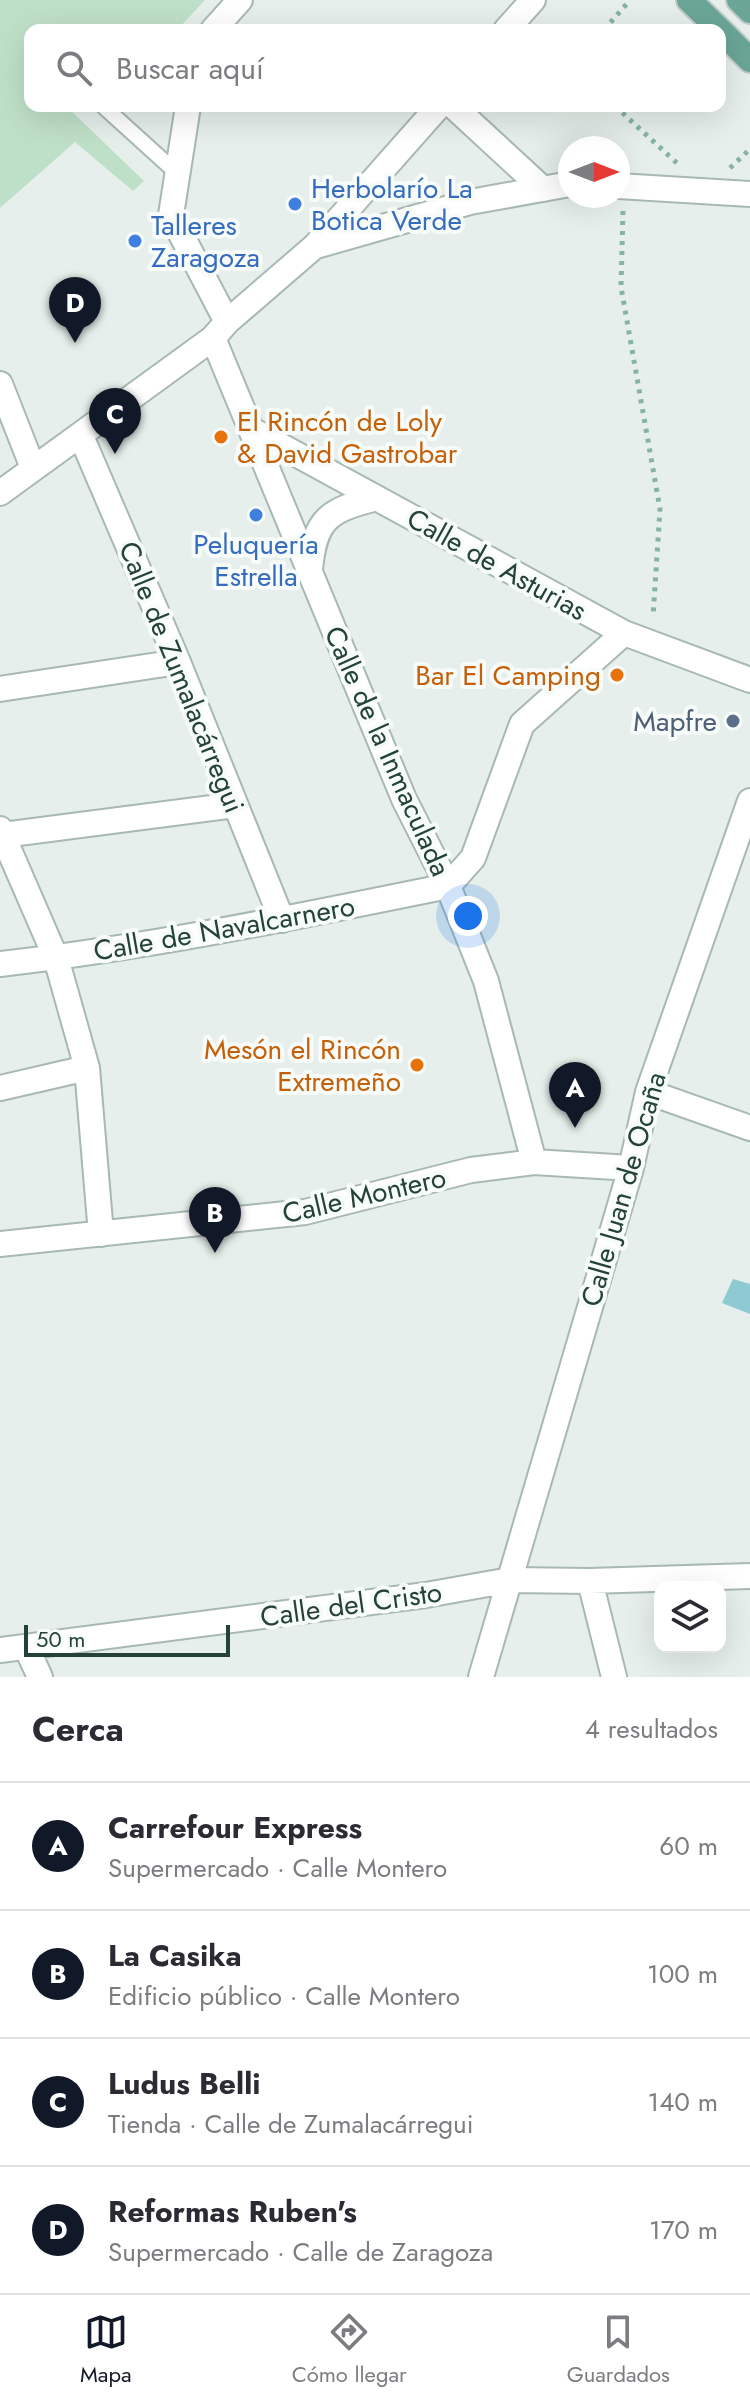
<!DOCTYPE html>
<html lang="es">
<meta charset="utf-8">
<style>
body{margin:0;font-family:Jost,sans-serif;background:#f2f2f3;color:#2b2b33}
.controls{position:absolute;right:24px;bottom:24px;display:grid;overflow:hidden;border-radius:16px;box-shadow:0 8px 32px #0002}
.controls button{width:72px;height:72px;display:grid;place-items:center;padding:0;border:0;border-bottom:2px solid #e1e1e2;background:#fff;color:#2b2b33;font:40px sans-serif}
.compass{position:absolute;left:558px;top:136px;width:72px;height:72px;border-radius:50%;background:#fff;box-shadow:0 8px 32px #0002;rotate:90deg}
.scale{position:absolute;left:24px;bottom:20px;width:206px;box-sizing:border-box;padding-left:8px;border:4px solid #24423a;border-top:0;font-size:22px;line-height:28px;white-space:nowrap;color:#24423a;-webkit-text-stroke:6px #f7fbf9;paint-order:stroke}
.you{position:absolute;left:468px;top:916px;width:28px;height:28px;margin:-20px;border:6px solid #fff;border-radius:50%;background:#1a73e8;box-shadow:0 0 0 12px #1a73e833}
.badge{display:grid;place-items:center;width:52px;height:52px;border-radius:50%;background:#111827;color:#fff;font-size:26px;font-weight:700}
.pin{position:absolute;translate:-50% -66px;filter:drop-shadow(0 2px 4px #0008)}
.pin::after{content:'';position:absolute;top:42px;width:28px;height:24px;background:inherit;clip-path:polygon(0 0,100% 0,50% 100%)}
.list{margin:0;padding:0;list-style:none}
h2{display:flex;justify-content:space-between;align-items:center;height:104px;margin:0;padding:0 32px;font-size:34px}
h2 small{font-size:26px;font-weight:400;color:#7c7c81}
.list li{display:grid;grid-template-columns:52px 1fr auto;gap:24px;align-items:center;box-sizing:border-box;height:128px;padding:0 32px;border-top:2px solid #e1e1e2}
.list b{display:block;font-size:30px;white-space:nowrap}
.list p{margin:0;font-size:26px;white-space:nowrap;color:#7c7c81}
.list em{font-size:26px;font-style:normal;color:#7c7c81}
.icon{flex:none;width:44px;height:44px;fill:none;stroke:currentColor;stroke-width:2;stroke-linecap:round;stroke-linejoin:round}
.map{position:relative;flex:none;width:750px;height:1677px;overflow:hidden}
.search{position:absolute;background:#fff;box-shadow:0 8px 32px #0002;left:24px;right:24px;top:24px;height:88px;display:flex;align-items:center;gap:20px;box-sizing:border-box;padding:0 28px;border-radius:16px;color:#7c7c81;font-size:30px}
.sheet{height:616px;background:#fff}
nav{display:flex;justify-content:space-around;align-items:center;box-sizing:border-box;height:112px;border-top:2px solid #e1e1e2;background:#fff;font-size:22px;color:#7c7c81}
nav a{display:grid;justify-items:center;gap:4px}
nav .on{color:#111827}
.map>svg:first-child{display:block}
.green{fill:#bfe0c8}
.water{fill:#8ec9d4}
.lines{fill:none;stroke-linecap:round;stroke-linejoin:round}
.lane-casing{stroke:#a8b8b2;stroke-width:18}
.street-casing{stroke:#a8b8b2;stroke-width:28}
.primary-casing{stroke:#c2cac8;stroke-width:28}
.path{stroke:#86b3a5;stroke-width:5;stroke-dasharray:4 6;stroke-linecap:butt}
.lane{stroke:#fff;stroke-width:14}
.street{stroke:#fff;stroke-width:24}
.primary{stroke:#6aa596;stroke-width:24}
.shop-dot{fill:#3f7fe0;stroke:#f7fbf9;stroke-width:3}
.food-dot{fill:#e8710a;stroke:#f7fbf9;stroke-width:3}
.service-dot{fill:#5c6f8a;stroke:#f7fbf9;stroke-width:3}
.labels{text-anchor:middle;stroke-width:8;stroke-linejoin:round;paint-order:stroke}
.shop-label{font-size:28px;fill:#366cbe;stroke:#f7fbf9;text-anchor:start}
.food-label{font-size:28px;fill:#c56008;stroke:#f7fbf9;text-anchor:end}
.street-label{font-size:28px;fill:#24423a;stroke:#f7fbf9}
.service-label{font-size:28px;fill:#4e5e75;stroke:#f7fbf9;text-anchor:end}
</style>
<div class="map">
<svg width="750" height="1677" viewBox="0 0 750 1677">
<rect width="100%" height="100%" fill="#e6efeb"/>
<path class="green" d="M 0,0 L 205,0 L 177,30 L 30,30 L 30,106 L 66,106 L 144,181 L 133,191 L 75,142 L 0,208 Z"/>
<path class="water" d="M 733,1279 L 750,1284 L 750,1314 L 722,1303 Z"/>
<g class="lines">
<defs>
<path id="lane" d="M 103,106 L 178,174"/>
<path id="street" d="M 213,30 L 240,0
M 506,30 L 533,0
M 188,106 L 171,215 L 227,322
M 453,106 L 543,189
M 618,186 L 750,194
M 316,246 L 470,202 L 570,184
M 213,338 L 404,799 L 448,886 L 486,981 L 534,1162
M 0,384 L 33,468
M 252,430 L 624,633 L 750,680
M 81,436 L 178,662 L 282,920
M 0,493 L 213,338 L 227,322 L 315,246 L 439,106
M 310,569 C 315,518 329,510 377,498
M 0,689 L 178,662
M 0,829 L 56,958 L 87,1068 L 101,1234
M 3,835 L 235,805
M 448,886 L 473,858 L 522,724 L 624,633
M 0,964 C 151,947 300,916 448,886
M 0,1088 L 87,1068
M 648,1092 L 750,1128
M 0,1244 L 305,1212 L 471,1170 L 534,1162 L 631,1168
M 590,1581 L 614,1677
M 26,1647 L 40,1677
M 0,1650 L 426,1595 L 510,1580 L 590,1581 L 750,1576
M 481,1677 L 631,1168 L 648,1092 L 750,801"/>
<path id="primary" d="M 689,0 L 720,30
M 739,0 L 750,11
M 720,30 L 750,60"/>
</defs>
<use href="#lane" class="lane-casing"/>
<use href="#street" class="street-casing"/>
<use href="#primary" class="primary-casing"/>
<path class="path" d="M 604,30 L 630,0
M 615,106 L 679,165
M 730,168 L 750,149
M 623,211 L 621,287 L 660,509 L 653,617"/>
<use href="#lane" class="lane"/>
<use href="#street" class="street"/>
<use href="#primary" class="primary"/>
</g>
<g class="shop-dot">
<circle cx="295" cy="204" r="8"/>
<circle cx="135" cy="241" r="8"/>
<circle cx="256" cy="515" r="8"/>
</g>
<g class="food-dot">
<circle cx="221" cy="437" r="8"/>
<circle cx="617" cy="675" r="8"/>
<circle cx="417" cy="1065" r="8"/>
</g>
<circle class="service-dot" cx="733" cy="721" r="8"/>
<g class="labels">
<g class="shop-label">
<text x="311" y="198">Herbolarío La<tspan x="311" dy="32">Botica Verde</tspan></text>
<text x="151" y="235">Talleres<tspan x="151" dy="32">Zaragoza</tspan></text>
<text x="256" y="554" text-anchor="middle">Peluquería<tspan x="256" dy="32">Estrella</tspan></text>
</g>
<g class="food-label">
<text x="237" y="431" text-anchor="start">El Rincón de Loly<tspan x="237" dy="32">&amp; David Gastrobar</tspan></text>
<text x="601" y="685">Bar El Camping</text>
<text x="401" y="1059">Mesón el Rincón<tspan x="401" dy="32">Extremeño</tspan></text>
</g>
<g class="street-label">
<text transform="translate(497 564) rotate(29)" y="10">Calle de Asturias</text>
<text transform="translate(182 677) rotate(68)" y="10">Calle de Zumalacárregui</text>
<text transform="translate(388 751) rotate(66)" y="10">Calle de la Inmaculada</text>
<text transform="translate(224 928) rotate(-10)" y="10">Calle de Navalcarnero</text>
<text transform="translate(623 1189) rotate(-74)" y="10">Calle Juan de Ocaña</text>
<text transform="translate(364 1195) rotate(-13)" y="10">Calle Montero</text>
<text transform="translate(351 1604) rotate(-8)" y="10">Calle del Cristo</text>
</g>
<g class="service-label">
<text x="717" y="731">Mapfre</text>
</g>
</g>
</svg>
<div class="controls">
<button><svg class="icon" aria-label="layers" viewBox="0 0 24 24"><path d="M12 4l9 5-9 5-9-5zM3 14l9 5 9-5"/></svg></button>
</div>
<svg class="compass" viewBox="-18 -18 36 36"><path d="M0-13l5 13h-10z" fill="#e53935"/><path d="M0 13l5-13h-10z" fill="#7c7c81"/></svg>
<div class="scale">50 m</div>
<div class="you"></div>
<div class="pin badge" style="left:575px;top:1128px">A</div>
<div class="pin badge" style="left:215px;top:1253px">B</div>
<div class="pin badge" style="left:115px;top:454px">C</div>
<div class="pin badge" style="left:75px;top:343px">D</div>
<div class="search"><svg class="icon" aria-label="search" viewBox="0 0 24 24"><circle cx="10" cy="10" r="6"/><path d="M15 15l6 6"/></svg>Buscar aquí</div>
</div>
<section class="sheet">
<h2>Cerca<small>4 resultados</small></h2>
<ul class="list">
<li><span class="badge">A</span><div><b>Carrefour Express</b><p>Supermercado · Calle Montero</p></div><em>60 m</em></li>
<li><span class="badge">B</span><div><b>La Casika</b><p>Edificio público · Calle Montero</p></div><em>100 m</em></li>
<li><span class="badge">C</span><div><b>Ludus Belli</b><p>Tienda · Calle de Zumalacárregui</p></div><em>140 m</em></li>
<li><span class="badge">D</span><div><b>Reformas Ruben's</b><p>Supermercado · Calle de Zaragoza</p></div><em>170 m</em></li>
</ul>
</section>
<nav>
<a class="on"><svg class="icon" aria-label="map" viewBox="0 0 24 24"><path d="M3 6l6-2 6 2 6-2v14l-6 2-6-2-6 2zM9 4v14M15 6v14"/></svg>Mapa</a>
<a><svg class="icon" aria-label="directions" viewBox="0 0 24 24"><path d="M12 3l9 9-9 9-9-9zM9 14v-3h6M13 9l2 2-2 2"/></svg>Cómo llegar</a>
<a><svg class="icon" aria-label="saved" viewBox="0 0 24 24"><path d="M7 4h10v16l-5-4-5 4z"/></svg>Guardados</a>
</nav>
